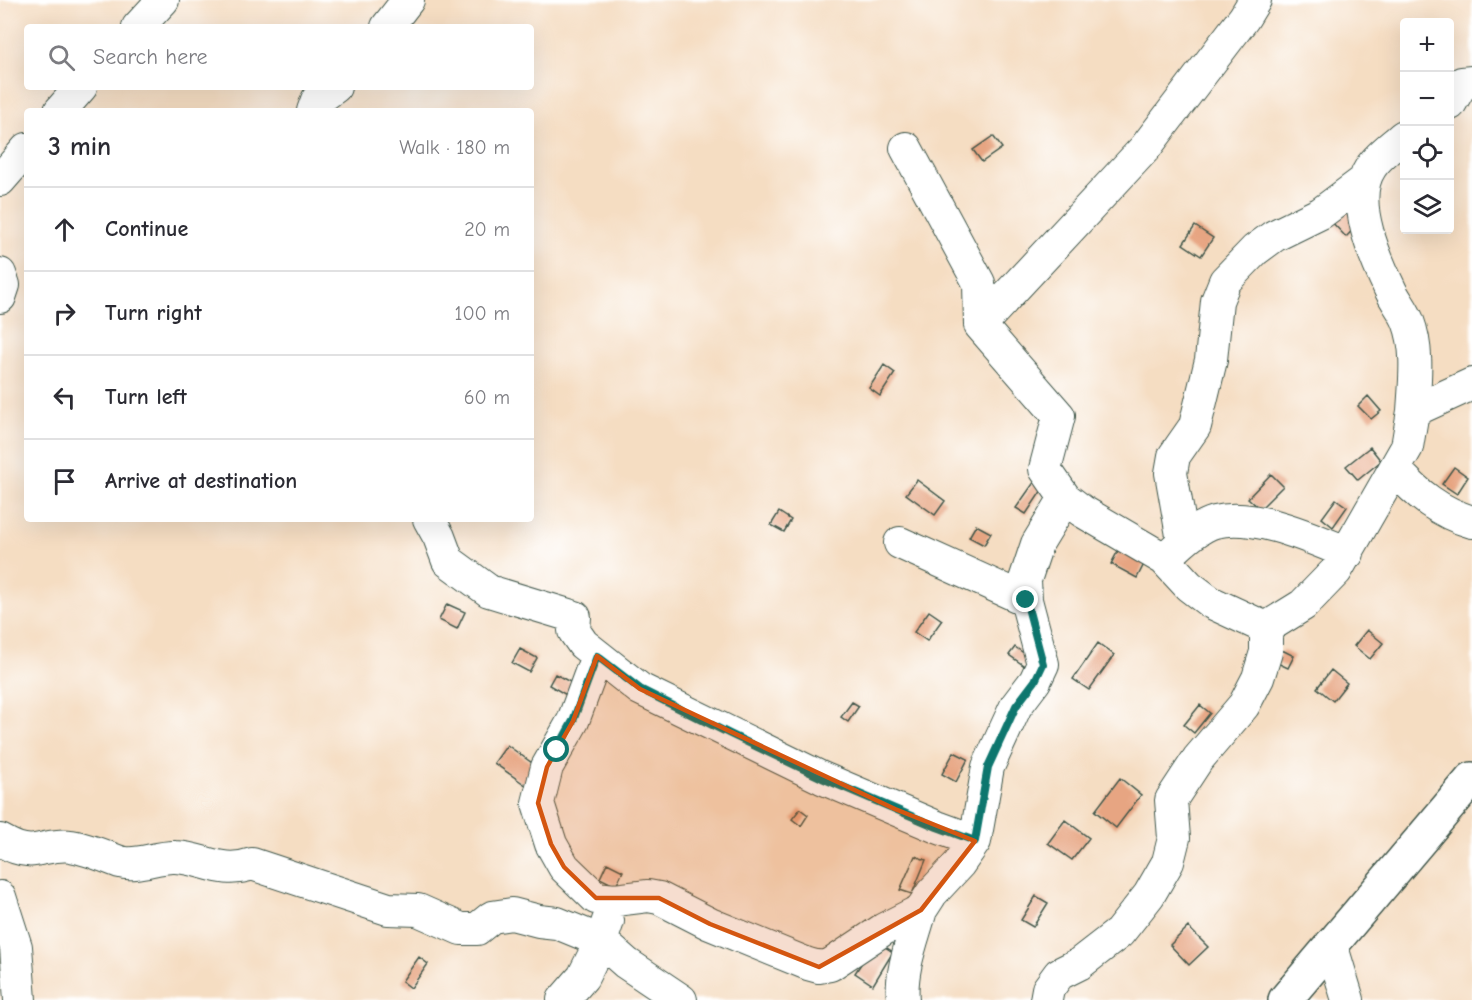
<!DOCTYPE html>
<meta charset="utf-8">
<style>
body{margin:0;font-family:"Comic Neue",sans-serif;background:#f7f7f7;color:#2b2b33}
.controls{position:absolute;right:18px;top:18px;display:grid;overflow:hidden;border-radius:6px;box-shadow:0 6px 24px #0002}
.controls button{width:54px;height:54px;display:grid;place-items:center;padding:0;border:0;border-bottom:2px solid #e1e1e2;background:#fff;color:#2b2b33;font:30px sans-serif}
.stop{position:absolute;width:18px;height:18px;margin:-14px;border:4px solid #0f766e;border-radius:50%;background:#fff}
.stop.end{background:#0f766e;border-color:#fff;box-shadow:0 2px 6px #0008}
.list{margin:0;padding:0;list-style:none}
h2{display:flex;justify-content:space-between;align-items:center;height:78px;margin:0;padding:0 24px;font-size:26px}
h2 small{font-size:20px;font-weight:400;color:#7c7c81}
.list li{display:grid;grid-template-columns:39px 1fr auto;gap:18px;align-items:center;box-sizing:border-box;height:84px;padding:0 24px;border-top:2px solid #e1e1e2}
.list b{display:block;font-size:22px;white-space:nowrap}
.list em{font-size:20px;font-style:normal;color:#7c7c81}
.icon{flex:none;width:33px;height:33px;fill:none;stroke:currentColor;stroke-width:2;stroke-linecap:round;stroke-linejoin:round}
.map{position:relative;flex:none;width:1472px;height:1000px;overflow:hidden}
.search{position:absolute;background:#fff;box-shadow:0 6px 24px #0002;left:24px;top:24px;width:510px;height:66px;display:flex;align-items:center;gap:15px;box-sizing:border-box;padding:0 21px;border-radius:6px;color:#7c7c81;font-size:22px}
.panel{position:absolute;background:#fff;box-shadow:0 6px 24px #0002;left:24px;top:108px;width:510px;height:414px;border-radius:6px}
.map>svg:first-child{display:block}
.building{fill:#e7a582}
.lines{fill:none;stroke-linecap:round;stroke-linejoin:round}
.minor-casing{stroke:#3f5549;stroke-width:34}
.major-casing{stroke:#3f5549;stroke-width:36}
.minor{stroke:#fff;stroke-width:32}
.major{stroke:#fff;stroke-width:33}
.route{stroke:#0f766e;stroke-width:8}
.marked{fill:#d45610;fill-opacity:0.2;stroke:#d45610;stroke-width:4.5;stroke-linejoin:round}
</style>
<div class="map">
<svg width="1472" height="1000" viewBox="0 0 1472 1000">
<rect width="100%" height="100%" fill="#fff"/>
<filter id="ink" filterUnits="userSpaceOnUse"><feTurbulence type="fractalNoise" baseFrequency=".0167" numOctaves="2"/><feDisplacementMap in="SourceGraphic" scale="12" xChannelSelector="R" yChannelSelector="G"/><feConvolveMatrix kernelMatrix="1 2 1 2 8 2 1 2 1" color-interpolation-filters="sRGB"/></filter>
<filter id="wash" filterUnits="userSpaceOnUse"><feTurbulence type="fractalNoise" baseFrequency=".008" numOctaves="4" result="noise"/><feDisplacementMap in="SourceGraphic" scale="24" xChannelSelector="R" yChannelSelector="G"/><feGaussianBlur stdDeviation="1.35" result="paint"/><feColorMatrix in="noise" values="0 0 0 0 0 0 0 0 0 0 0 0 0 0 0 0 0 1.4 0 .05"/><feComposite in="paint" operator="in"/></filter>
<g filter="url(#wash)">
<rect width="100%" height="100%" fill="#f5ddc2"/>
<g id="blocks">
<path class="building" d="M 993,136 L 1002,148 L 982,162 L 973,150 Z
M 1344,204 L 1361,221 L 1346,237 L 1329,219 Z
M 1195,226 L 1213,238 L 1201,256 L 1183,244 Z
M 884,365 L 895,373 L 880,396 L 869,388 Z
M 1368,396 L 1381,411 L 1371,419 L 1358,406 Z
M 1370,447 L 1381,461 L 1358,480 L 1346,466 Z
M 1454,467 L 1468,477 L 1457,494 L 1442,484 Z
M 1271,474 L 1283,486 L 1260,509 L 1248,498 Z
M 917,480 L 945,501 L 935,515 L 906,494 Z
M 1035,481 L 1044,487 L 1026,514 L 1016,508 Z
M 1336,499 L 1347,507 L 1333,527 L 1322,518 Z
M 779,512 L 791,520 L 784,532 L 771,525 Z
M 976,525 L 991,533 L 984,545 L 969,537 Z
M 1119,549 L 1145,562 L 1137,578 L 1111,564 Z
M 447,604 L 465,612 L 457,629 L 439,620 Z
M 929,611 L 942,620 L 927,641 L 914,632 Z
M 1367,630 L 1383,643 L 1370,659 L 1354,646 Z
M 1098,643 L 1114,655 L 1089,690 L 1073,679 Z
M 1015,647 L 1032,659 L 1026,667 L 1009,655 Z
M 520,649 L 537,658 L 529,672 L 512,663 Z
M 1282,650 L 1294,656 L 1288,668 L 1275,662 Z
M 1331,670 L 1347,683 L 1333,701 L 1317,688 Z
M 555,674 L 574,684 L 568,696 L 549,685 Z
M 852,702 L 859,706 L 848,722 L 841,717 Z
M 1200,705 L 1210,713 L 1194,733 L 1184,725 Z
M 507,745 L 539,768 L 527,786 L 494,763 Z
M 954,752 L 968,759 L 956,782 L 942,774 Z
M 1120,778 L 1141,795 L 1116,828 L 1095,811 Z
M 800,809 L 808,815 L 801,826 L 792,819 Z
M 1065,820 L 1089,838 L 1072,860 L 1048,843 Z
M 915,856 L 926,860 L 912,894 L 900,890 Z
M 607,863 L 623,871 L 616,886 L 600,878 Z
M 1036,896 L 1048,903 L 1033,927 L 1021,920 Z
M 1188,927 L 1208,947 L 1189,965 L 1170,945 Z
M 876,941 L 893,952 L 873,985 L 855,973 Z
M 419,957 L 428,964 L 411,988 L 402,981 Z"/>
</g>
</g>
<g filter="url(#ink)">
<use href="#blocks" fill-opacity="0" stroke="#3f5549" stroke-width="1.5"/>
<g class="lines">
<defs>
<path id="minor" d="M 138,27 L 163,0
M 387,27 L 408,0
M 1450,104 L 1462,83 L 1472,82
M 60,111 L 81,87
M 313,111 L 317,100 L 335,87
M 1404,136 C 1393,145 1379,155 1371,167 C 1349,199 1375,258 1390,289 C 1395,300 1403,309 1408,321 C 1419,350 1415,380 1413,411
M 906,148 L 979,283 L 980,325 L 1059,416 L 1045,469 L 1065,498 L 1082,511 L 1164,559 L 1189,586 L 1210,602 L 1266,628
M 0,180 L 27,149
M 0,274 L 4,285 L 0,297
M 980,325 L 1145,148 L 1244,18 L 1255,0
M 1395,469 C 1417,494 1439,512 1472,522
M 429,519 L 439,537 L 448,561 L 489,591 L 575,617 L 574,631 L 583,644 L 640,689 L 822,778 L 937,827 L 975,841
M 1183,541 L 1171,473 L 1174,456 L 1195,426 L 1211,360 L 1217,301 L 1225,281 L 1255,250 L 1274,236 L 1321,213 L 1365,180
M 900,543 L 1026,600
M 1170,554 C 1182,542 1198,527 1215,522 C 1255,512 1311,538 1348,553
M 597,656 L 573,721 L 547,767 L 538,803 L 551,844 L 564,867 L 596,898 L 615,900 L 648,896 L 659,898 L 710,924 L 808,964 L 819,967 L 830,965 L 884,929 L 921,910 L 932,893 L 959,864 L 975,841 L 988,767 L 1016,706 L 1035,681 L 1043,664 L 1026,600 L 1025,580 L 1037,544 L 1065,498
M 0,840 C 11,846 22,852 35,850 C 48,848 57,844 71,846 C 88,849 104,856 120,862 C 136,867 158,856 175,857 C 204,858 221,875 252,864 L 388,909 L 418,910 L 461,929 L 477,929 L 492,917 L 512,914 L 539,921 L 557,923 L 601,941 L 626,963 L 681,1000
M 0,897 L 16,947 L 20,1000
M 1331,944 L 1348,1000
M 563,1000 L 583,977 L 601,941 L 608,921
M 903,1000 C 900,970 913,939 921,910
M 1046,1000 L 1048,989 L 1059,974 L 1079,964 L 1119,933 L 1149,895 L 1168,862 L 1174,838 L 1171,800 L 1198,759 L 1244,705 L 1258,678 L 1266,652 L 1266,628 L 1303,605 L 1336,571 L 1407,447 L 1413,411 L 1472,384"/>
<path id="major" d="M 1285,1000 L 1472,779"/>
</defs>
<use href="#minor" class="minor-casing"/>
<use href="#major" class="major-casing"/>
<use href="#minor" class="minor"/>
<use href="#major" class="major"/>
</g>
</g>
<g class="lines" filter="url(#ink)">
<path class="route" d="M 557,750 L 573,721 L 597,656 L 640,689 L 730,734 L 822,778 L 937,827 L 975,841 L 988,767 L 1016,706 L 1035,681 L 1043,664 L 1026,600"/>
</g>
<path class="marked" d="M 597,656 L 640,689 L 895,809 L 975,841 L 921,910 L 819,967 L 710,924 L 659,898 L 596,898 L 564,867 L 551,844 L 538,803 L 547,767 L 573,721 Z"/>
</svg>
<div class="controls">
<button>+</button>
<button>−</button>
<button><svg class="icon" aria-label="locate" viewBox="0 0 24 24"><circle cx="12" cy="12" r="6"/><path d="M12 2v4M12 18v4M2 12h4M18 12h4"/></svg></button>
<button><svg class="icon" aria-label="layers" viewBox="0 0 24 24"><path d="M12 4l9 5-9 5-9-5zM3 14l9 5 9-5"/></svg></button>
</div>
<div class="stop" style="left:557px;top:750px"></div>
<div class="stop end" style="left:1026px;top:600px"></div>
<div class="search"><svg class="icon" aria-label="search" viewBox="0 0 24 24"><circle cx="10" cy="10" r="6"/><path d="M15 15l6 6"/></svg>Search here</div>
<section class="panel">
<h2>3 min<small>Walk · 180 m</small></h2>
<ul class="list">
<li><svg class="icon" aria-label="ahead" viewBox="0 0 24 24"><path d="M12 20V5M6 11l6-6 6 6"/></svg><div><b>Continue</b></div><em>20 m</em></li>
<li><svg class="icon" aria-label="right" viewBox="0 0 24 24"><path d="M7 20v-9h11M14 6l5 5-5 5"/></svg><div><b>Turn right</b></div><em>100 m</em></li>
<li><svg class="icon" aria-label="left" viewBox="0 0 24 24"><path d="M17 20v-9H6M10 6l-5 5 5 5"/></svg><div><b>Turn left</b></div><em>60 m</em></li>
<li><svg class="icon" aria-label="arrive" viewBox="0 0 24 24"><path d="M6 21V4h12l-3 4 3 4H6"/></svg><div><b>Arrive at destination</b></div></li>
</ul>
</section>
</div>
